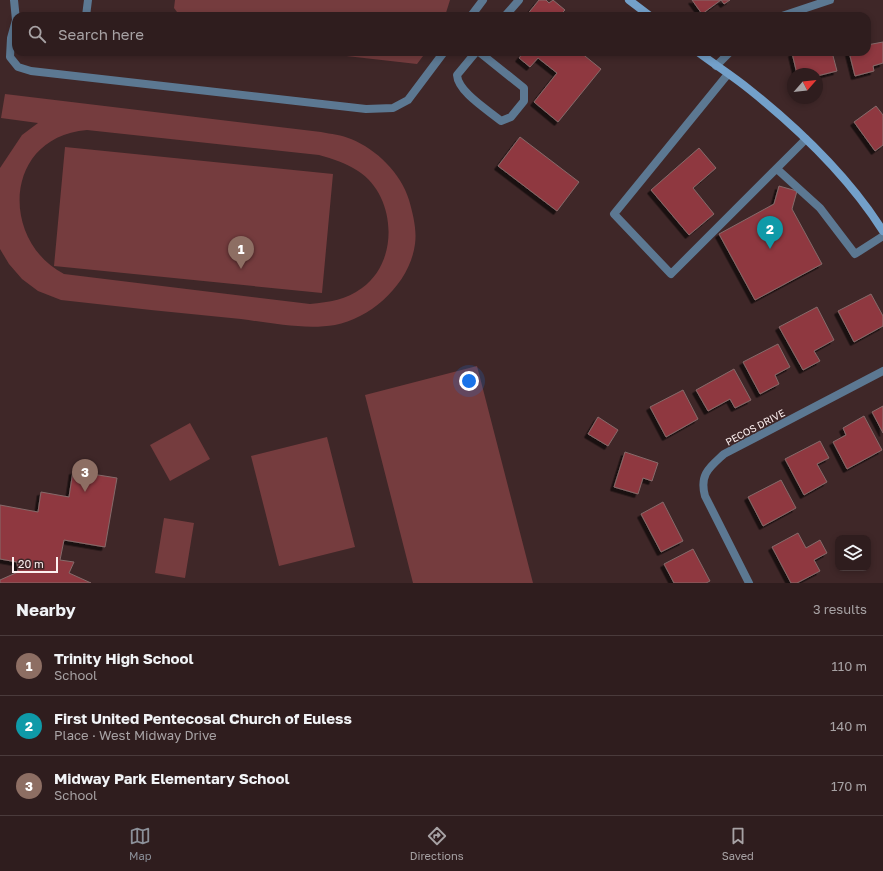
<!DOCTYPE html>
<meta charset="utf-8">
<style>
body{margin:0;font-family:"Golos Text",sans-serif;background:#372627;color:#f1f3f6}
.controls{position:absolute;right:12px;bottom:12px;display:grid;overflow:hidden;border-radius:8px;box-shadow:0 2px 6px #0003}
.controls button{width:36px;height:36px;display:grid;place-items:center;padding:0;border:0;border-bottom:1px solid #4a3b3c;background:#2f1d1e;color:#f1f3f6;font:20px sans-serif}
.compass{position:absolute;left:787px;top:68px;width:36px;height:36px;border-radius:50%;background:#2f1d1e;box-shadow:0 2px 6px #0003;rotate:62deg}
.scale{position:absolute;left:12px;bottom:10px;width:46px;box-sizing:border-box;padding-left:4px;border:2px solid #fdf0f0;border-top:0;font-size:11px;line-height:14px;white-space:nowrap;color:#fdf0f0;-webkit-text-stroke:3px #3f2728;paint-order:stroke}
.you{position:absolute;left:469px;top:381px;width:14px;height:14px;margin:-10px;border:3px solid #fff;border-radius:50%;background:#1a73e8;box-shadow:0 0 0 6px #1a73e833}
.badge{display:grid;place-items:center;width:26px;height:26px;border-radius:50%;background:#8c9099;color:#fff;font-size:13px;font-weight:700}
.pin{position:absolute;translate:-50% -33px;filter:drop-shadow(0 1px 2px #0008)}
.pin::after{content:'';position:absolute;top:21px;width:14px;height:12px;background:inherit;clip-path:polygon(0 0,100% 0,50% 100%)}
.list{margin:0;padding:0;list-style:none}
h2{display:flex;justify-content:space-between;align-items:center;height:52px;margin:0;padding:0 16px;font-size:17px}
h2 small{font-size:13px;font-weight:400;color:#a7a2a4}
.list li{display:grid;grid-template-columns:26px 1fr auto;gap:12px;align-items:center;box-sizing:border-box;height:60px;padding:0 16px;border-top:1px solid #4a3b3c}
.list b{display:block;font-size:15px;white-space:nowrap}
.list p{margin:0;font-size:13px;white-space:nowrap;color:#a7a2a4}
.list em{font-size:13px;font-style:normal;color:#a7a2a4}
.icon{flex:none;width:22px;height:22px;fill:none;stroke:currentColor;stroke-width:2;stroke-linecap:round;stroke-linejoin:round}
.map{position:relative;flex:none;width:883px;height:583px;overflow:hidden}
.search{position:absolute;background:#2f1d1e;box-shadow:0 2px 6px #0003;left:12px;right:12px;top:12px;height:44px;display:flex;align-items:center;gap:10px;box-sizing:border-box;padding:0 14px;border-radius:12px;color:#a7a2a4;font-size:15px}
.sheet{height:232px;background:#2f1d1e}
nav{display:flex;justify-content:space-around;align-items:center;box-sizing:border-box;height:56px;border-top:1px solid #4a3b3c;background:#2f1d1e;font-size:11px;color:#a7a2a4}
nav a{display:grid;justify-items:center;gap:2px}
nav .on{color:#8c9099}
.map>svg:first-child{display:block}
.green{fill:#753c3e;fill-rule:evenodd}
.building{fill:#8f3940;stroke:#866a6a;filter:url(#shadow)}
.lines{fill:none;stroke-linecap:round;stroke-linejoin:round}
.lane{stroke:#5c7892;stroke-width:8}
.street{stroke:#5c7892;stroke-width:8}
.secondary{stroke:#73a0ca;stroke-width:8}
.labels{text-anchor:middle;stroke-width:3;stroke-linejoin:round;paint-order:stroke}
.street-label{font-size:10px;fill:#fdf0f0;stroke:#3f2728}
</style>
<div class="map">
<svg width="883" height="583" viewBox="0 0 883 583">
<defs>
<filter id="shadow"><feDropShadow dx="-3.5" dy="3.5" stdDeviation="0" flood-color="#0009"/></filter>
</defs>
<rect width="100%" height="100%" fill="#3f2728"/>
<path class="green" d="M 175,0 L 450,0 L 445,16 L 180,16 L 174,8 Z
M 311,52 L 426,52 L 417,64 Z
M 5,94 L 321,132 C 331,134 342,135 351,139 C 376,149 401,173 409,200 C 413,214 417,230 415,244 C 410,283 372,318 335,325 C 305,330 271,323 241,319 C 181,313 121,307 61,300 L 38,291 L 22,279 L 9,264 L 0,249 L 0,168 L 22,135 L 38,123 L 1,118 ZM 87,130 L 319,155 C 333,159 346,163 358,171 C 396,195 400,261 362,288 C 346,300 330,302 310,304 L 64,274 C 0,241 3,137 87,130 Z
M 65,147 L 333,174 L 322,293 L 54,266 Z
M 477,366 L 533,583 L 413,583 L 365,395 Z
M 190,423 L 210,459 L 170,481 L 150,445 Z
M 327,437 L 355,547 L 279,566 L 251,456 Z
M 164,518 L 194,523 L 185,578 L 155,573 Z"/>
<path class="building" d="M 539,0 L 546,0 L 549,3 L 553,0 L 565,10 L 562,13 L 566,16 L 526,16 Z
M 692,0 L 721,0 L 702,14 Z
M 721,0 L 730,0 L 724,4 Z
M 883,42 L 883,63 L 873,66 L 874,71 L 855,76 L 849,52 L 867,52 L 867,45 Z
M 524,52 L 580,52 L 601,69 L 558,122 L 534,102 L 557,73 L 538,58 L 530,67 L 519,58 Z
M 797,52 L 832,52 L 837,71 L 817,76 L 817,74 L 797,74 L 792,53 Z
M 876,106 L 883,115 L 883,145 L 875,151 L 854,122 Z
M 520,137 L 579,182 L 557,211 L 498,166 Z
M 699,148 L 716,168 L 693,188 L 714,214 L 689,235 L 651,190 Z
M 779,186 L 797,191 L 792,209 L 822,264 L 755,300 L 719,234 L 774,204 Z
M 871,294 L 883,316 L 883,326 L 854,342 L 838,311 Z
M 817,307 L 834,340 L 814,351 L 820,361 L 803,370 L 779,327 Z
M 778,344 L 790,367 L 775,375 L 779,384 L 760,394 L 743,362 Z
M 734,369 L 751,400 L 735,408 L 730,399 L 708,411 L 696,390 Z
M 683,390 L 698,419 L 666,437 L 650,407 Z
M 883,406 L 883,433 L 872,412 Z
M 864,416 L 882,450 L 847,469 L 833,442 L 846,435 L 843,428 Z
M 598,417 L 618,430 L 608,446 L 588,434 Z
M 820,441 L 829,458 L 817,464 L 827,482 L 804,495 L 785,459 Z
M 625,452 L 658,463 L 652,481 L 643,478 L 638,494 L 614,487 Z
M 73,471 L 117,478 L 105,547 L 64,540 L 60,560 L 74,562 L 69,573 L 91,583 L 0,583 L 0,580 L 18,572 L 17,562 L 0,559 L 0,505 L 38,512 L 41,492 L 69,497 Z
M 781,480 L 796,508 L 763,526 L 748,497 Z
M 663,502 L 683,541 L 661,552 L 641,514 Z
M 798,533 L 806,548 L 820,540 L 827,553 L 814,560 L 820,571 L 797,583 L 791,583 L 772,547 Z
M 693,549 L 710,581 L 706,583 L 674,583 L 664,564 Z"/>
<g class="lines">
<path class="lane" d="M 14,0 L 16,20 L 11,38 L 10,57 L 18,67 L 31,71 L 366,109 L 393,108 L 408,100 L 444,52
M 86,16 L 88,0
M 471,16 L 483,0
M 505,16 L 519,0
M 476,52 L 457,75 C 458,92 488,110 501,121 L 511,117 L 524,101 L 524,88 L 479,52
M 728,74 L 614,214 L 671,274 L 806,139
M 777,169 L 820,208 L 855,254 L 883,236"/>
<path class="street" d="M 782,16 L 830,0
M 716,66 L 730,52
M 749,583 L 705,496 C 699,474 710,467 724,454 L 883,371"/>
<path class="secondary" d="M 629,0 L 650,16
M 698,52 C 715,65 733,76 750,90 C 800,130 848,176 883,231"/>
</g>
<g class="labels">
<g class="street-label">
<text transform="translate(755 427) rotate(-28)" y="4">PECOS DRIVE</text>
</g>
</g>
</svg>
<div class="controls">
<button><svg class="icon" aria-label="layers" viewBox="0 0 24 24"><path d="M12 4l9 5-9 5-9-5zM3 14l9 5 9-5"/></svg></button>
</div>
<svg class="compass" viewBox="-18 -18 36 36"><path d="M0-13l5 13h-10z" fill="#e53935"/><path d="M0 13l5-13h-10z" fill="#a7a2a4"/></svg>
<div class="scale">20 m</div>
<div class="you"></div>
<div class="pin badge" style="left:241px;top:269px;background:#8d6e63">1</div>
<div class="pin badge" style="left:770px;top:249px;background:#0f9aa8">2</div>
<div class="pin badge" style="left:85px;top:492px;background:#8d6e63">3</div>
<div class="search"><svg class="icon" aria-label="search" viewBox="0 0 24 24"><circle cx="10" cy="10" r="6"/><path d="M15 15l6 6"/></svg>Search here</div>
</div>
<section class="sheet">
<h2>Nearby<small>3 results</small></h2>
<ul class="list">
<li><span class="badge" style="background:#8d6e63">1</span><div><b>Trinity High School</b><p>School</p></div><em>110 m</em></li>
<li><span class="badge" style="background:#0f9aa8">2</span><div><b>First United Pentecosal Church of Euless</b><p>Place · West Midway Drive</p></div><em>140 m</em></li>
<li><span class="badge" style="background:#8d6e63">3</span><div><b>Midway Park Elementary School</b><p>School</p></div><em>170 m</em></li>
</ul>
</section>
<nav>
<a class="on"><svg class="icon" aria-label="map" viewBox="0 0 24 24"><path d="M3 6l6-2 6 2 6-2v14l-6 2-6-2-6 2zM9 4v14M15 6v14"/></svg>Map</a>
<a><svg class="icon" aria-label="directions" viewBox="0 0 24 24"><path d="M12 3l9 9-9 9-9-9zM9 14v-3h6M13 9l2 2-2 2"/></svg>Directions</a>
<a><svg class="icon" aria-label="saved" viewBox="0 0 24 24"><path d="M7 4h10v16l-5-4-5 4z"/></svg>Saved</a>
</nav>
